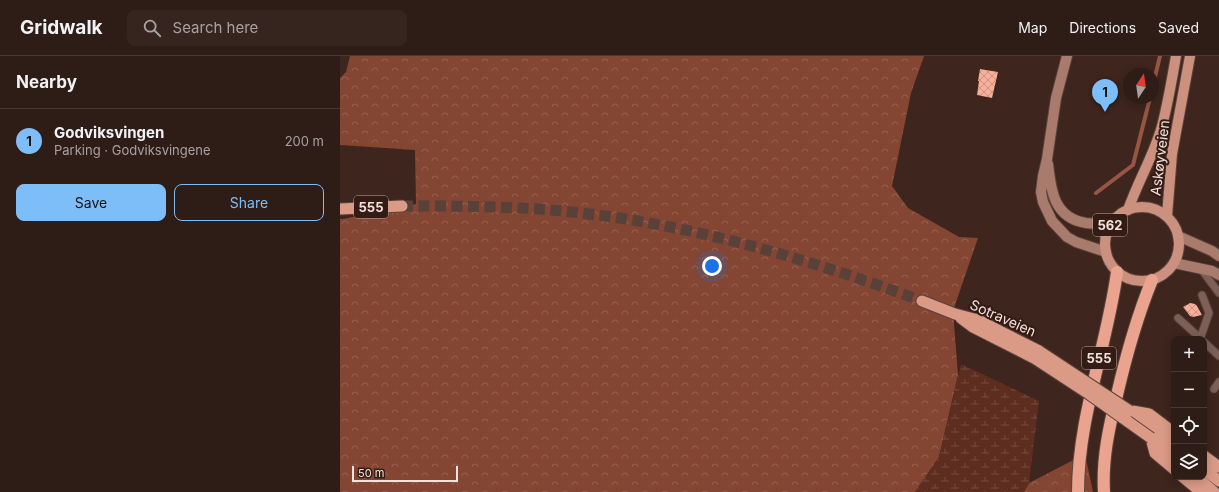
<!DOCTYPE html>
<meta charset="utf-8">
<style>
body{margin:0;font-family:Inter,sans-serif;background:#36251f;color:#f1f3f6}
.controls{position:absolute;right:12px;bottom:12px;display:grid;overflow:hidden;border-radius:8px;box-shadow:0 2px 10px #0003}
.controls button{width:36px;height:36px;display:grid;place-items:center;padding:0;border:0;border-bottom:1px solid #493a35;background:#2e1c16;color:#f1f3f6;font:20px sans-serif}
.compass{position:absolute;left:783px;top:12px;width:36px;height:36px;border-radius:50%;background:#2e1c16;box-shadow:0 2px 10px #0003;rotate:13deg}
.scale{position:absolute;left:12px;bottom:10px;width:106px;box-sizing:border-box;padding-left:4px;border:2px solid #f3e1dc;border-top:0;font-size:11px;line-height:14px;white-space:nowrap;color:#f3e1dc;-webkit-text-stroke:3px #341b14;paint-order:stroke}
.you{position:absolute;left:372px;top:210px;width:14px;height:14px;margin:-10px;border:3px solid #fff;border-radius:50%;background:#1a73e8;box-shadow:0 0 0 6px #1a73e833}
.badge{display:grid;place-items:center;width:26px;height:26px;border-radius:50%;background:#7dbef9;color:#111;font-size:13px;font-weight:700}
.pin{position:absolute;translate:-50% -33px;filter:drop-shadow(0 1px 2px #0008)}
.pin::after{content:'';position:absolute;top:21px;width:14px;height:12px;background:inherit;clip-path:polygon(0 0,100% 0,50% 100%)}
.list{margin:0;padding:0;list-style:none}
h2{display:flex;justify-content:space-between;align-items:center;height:52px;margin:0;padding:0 16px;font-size:17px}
h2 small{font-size:13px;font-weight:400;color:#a7a1a1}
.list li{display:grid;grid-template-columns:26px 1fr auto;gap:12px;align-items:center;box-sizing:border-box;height:64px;padding:0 16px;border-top:1px solid #493a35}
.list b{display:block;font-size:15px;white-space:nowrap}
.list p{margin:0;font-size:13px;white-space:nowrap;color:#a7a1a1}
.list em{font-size:13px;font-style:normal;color:#a7a1a1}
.actions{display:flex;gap:8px;padding:12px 16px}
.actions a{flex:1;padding:9px 0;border:1px solid #7dbef9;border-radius:8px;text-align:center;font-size:14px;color:#7dbef9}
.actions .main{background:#7dbef9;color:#111}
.icon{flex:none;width:22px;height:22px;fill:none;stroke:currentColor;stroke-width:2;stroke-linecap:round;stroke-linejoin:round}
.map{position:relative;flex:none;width:879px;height:436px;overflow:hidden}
header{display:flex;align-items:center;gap:24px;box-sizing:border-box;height:56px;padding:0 20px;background:#2e1c16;border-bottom:1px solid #493a35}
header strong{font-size:19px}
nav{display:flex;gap:22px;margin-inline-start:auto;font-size:14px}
.search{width:280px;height:36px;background:#36251f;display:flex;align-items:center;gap:10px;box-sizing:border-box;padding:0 14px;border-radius:8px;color:#a7a1a1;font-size:15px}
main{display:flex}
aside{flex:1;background:#2e1c16}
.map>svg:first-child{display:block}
.forest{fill:url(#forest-crowns)}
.wetland{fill:url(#wetland-marsh)}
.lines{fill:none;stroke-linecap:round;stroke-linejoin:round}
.stream{stroke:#965643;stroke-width:4}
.building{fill:url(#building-cross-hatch)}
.trunk-tunnel{stroke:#59413a;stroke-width:11;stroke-dasharray:11 5.5;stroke-linecap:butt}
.service-casing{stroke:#5b433c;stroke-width:9}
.secondary-casing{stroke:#5b433c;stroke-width:12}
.primary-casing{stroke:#5b433c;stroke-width:12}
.trunk-casing{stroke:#5b433c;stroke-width:13}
.motorway-casing{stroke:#5b433c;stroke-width:14}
.service{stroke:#7c5f56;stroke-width:7}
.secondary{stroke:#a97b6d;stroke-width:10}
.primary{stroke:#cb907e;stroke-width:10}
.trunk{stroke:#da9a86;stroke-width:11}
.motorway{stroke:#eaa38e;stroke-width:12}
.trunk-bridge-casing{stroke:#5b433c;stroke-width:13;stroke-linecap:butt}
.trunk-bridge{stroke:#da9a86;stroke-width:11}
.labels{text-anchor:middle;stroke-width:4;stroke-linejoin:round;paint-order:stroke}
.shield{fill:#341b14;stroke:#baa6a0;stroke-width:1}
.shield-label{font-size:13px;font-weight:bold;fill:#f3e1dc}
.street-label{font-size:14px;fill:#f3e1dc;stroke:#341b14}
</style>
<header>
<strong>Gridwalk</strong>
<div class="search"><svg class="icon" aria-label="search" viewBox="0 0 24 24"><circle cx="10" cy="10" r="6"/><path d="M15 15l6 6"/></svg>Search here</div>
<nav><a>Map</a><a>Directions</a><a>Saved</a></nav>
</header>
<main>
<aside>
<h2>Nearby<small></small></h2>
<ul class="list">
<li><span class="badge">1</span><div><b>Godviksvingen</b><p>Parking · Godviksvingene</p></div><em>200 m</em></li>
</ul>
<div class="actions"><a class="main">Save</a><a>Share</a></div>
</aside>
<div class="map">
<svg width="879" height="436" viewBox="0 0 879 436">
<defs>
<pattern id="forest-crowns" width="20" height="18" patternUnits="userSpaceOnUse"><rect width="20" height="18" fill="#844633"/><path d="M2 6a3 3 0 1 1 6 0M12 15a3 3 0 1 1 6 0" fill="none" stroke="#966050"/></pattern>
<pattern id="wetland-marsh" width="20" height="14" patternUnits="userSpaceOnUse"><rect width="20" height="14" fill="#5d2d1f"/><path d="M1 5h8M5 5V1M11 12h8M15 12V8" fill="none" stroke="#754b3f"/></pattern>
<pattern id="building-cross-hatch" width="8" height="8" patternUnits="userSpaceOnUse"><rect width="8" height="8" fill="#f7af9a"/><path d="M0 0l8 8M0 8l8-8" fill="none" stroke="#cc9484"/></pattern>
</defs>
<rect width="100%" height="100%" fill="#3e251d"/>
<path class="forest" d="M 10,0 L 584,0 L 571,37 L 552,130 L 568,152 L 619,181 L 638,182 L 613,255 L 618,319 L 599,401 L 575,436 L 0,436 L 0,163 L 3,163 L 76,148 L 75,94 L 0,89 L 0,22 L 6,16 Z
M 745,398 L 753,436 L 684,436 L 689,427 Z"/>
<path class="wetland" d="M 621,308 L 699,345 L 689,427 L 684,436 L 575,436 L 599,401 Z"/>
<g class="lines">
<path class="stream" d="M 813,29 L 820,0
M 756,137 L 793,109 L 810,42"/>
</g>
<path class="building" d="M 640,13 L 658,16 L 652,42 L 637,39 L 639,25 L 638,25 Z
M 850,247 L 855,248 L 857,250 L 862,259 L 853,261 L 850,260 L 843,251 Z"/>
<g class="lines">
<path class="trunk-tunnel" d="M 62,150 C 107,150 153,150 198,153 C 330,162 458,199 582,245"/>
<defs>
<path id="service" d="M 861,213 L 879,237
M 838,262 L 861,283
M 860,283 L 869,257 L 862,239
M 864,286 L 879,300
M 874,333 L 879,326"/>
<path id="secondary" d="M 727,0 L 716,42 L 707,103 L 703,120 L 701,136 L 703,146 L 712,165 L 727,181 L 736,186 L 766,196
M 708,108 C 711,135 714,162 746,167 C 754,168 763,168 771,169
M 838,180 L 872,195 L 879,200
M 834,207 L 872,215 L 879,219"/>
<path id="primary" d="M765 188a37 37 0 1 1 74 0a37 37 0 1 1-74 0Z
M 788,154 C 798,125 814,99 822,70 C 828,47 832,23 836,0
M 827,160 L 832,98 L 850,0"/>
<path id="trunk" d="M 0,153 L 62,150
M 582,245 L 615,258 L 638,264 L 699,295
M 621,262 L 633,271 L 694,302
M 790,355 L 834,388
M 792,355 L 809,358 L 834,377
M 811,382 L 815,397 L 834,413
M 811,382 L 834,401
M 864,400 L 879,411
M 864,413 L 879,425
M 843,421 L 861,436
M 857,421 L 874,436"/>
<path id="motorway" d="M 738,436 C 738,361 767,290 777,216
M 764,436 C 762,403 769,371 777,339 C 786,300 797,261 812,224"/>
</defs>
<use href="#service" class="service-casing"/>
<use href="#secondary" class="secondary-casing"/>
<use href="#primary" class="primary-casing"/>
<use href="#trunk" class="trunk-casing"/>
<use href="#motorway" class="motorway-casing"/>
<use href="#service" class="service"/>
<use href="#secondary" class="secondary"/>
<use href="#primary" class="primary"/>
<use href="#trunk" class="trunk"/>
<use href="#motorway" class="motorway"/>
<defs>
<path id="trunk-bridge" d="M 699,295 L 790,355
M 694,302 L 749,338 L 811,382"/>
</defs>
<use href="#trunk-bridge" class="trunk-bridge-casing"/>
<use href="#trunk-bridge" class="trunk-bridge"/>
</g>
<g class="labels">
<g class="shield">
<rect x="14" y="140" width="34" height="22" rx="3"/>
<rect x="753" y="158" width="34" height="22" rx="3"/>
<rect x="742" y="291" width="34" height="22" rx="3"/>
</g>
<g class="shield-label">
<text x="31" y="156">555</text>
<text x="770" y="174">562</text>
<text x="759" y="307">555</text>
</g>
<g class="street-label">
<text transform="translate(820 102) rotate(-83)" y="5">Askøyveien</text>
<text transform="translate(663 262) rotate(24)" y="5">Sotraveien</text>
</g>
</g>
</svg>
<div class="controls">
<button>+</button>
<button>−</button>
<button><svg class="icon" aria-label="locate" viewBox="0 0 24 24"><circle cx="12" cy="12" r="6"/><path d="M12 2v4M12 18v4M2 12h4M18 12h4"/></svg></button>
<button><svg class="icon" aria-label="layers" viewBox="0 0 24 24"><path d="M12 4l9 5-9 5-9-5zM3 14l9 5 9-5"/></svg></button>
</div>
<svg class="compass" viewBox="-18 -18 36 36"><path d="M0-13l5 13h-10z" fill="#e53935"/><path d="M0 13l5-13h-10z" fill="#a7a1a1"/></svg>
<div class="scale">50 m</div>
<div class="you"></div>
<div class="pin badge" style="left:765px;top:56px">1</div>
</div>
</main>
